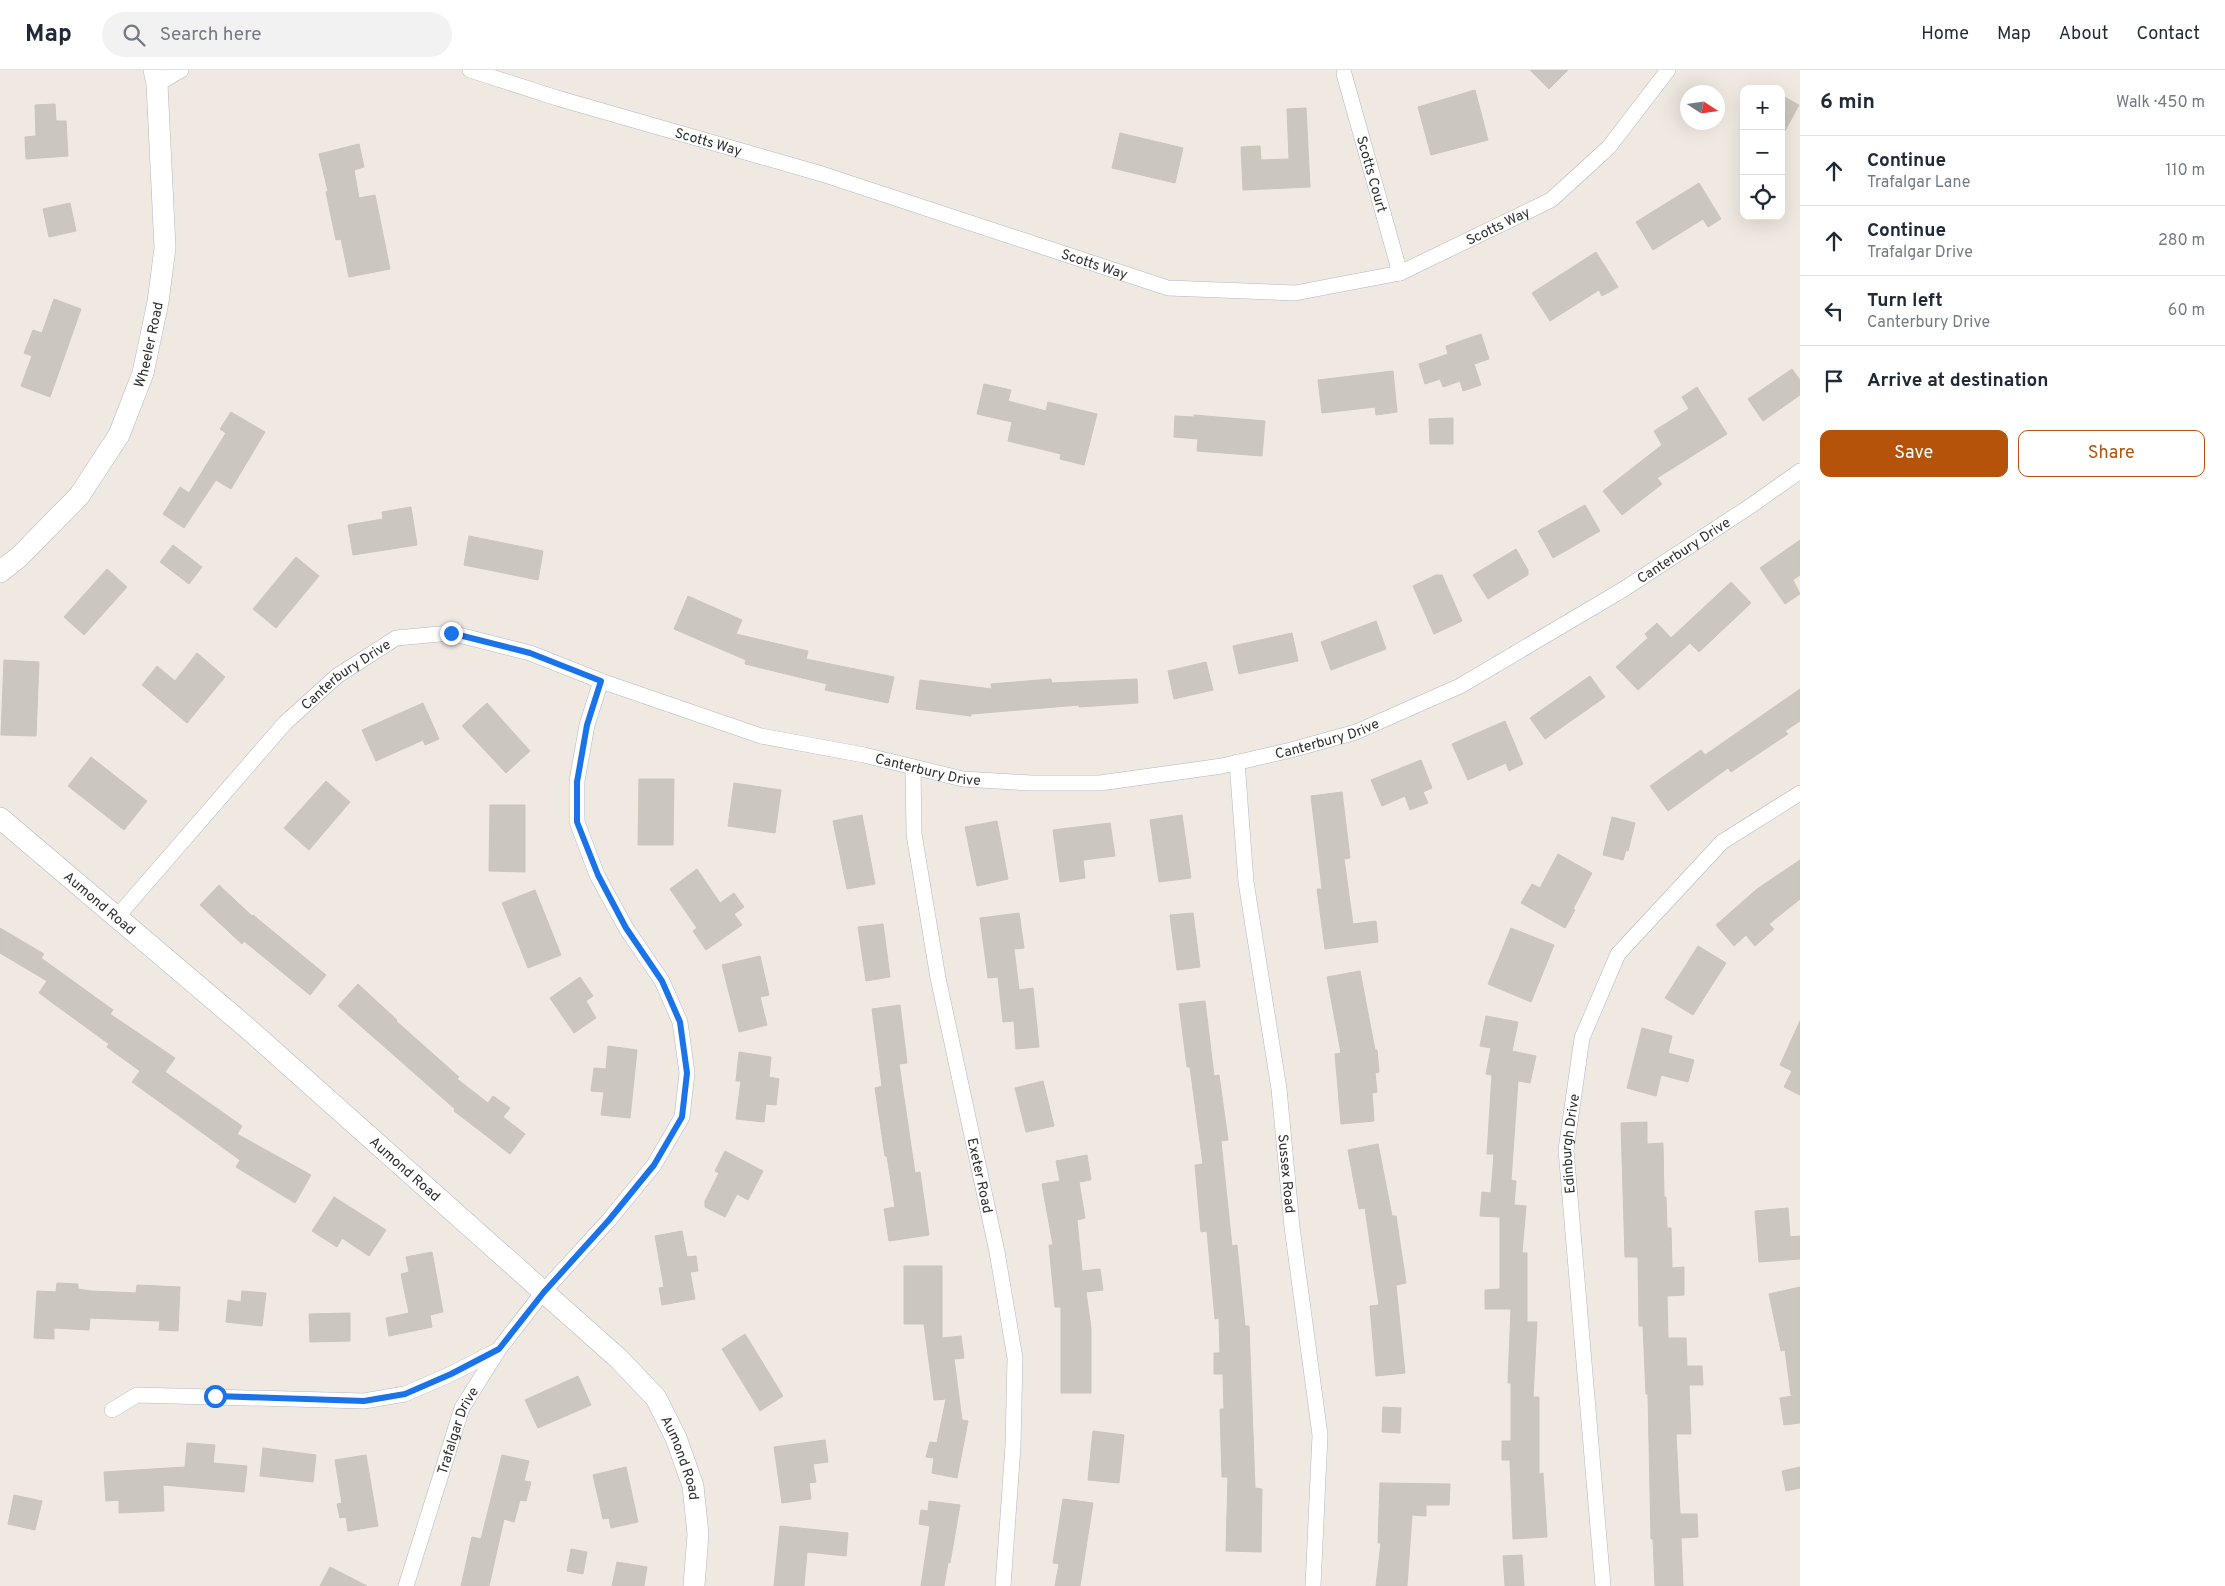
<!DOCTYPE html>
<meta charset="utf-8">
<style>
body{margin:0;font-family:Overpass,sans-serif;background:#f2f2f3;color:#1f2937}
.controls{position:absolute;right:15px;top:15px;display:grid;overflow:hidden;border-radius:10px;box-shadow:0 5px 20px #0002}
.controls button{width:45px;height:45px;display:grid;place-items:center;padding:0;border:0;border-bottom:1px solid #e0e1e3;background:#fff;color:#1f2937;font:25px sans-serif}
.compass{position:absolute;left:1680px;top:15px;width:45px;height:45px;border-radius:50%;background:#fff;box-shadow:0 5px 20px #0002;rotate:102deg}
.stop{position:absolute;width:15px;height:15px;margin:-11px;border:4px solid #1a73e8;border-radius:50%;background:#fff}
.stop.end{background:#1a73e8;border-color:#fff;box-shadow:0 1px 5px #0008}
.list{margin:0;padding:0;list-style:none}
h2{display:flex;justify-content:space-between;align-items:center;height:65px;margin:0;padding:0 20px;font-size:21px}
h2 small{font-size:16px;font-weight:400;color:#747a83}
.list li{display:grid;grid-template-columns:32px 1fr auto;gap:15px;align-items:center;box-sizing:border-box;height:70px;padding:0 20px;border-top:1px solid #e0e1e3}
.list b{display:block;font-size:19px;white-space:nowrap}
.list p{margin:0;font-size:16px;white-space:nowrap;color:#747a83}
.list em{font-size:16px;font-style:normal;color:#747a83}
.actions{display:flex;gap:10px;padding:15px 20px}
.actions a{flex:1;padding:11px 0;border:1px solid #b45309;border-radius:10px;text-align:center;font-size:18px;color:#b45309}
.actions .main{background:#b45309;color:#fff}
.icon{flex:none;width:28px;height:28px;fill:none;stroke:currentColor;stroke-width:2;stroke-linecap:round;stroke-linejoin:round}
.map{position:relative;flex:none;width:1800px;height:1516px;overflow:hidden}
header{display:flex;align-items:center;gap:30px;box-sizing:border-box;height:70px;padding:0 25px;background:#fff;border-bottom:1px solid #e0e1e3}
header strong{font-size:24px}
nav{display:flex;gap:28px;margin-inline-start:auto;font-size:18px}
.search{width:350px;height:45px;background:#f2f2f3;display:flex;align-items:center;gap:12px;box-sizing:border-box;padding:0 18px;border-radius:28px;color:#747a83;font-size:19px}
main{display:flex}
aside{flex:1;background:#fff}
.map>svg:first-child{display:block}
.building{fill:#cbc7bf;stroke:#cbc5ba}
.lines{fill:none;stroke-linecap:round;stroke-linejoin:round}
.street-casing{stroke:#b4b7c1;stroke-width:16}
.secondary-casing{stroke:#b4b7c1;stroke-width:22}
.street{stroke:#fff;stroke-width:15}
.secondary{stroke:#fff;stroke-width:21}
.route{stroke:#1a73e8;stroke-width:6}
.labels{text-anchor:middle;stroke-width:4;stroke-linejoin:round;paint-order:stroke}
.street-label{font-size:14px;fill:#2e2e2e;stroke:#fff}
</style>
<header>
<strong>Map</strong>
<div class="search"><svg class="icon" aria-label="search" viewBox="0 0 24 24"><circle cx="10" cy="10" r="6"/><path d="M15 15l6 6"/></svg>Search here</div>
<nav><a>Home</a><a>Map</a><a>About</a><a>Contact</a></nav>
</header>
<main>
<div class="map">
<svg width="1800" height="1516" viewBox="0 0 1800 1516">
<rect width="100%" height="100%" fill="#efe9e1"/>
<path class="building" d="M 1530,0 L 1568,0 L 1549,19 Z
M 1475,20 L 1488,70 L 1431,85 L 1418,37 Z
M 1781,25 L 1799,35 L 1781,68 Z
M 55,34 L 56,51 L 66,51 L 68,86 L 26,89 L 25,67 L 36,66 L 35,35 Z
M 1306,38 L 1310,117 L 1243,120 L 1241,77 L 1260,76 L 1261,90 L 1289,89 L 1287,39 Z
M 1120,63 L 1183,78 L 1175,113 L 1112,98 Z
M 359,74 L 364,97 L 354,100 L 359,128 L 375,125 L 390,199 L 349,207 L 341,169 L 336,170 L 326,122 L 328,121 L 319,84 Z
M 1699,113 L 1721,149 L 1708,157 L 1703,149 L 1653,180 L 1636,152 Z
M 70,133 L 76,161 L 49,167 L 43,139 Z
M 1596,182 L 1618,217 L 1602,226 L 1599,220 L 1550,251 L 1532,223 Z
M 54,229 L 81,239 L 50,327 L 21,316 L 32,286 L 24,283 L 33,260 L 42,263 Z
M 1481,264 L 1489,289 L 1474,294 L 1481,315 L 1463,321 L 1460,311 L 1443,317 L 1440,309 L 1425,314 L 1419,294 L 1448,284 L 1446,276 Z
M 1792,299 L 1800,310 L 1800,325 L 1763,351 L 1748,329 Z
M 1393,301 L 1397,342 L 1376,345 L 1375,337 L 1322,343 L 1318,310 Z
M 984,314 L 1011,320 L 1008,331 L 1046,341 L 1048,332 L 1097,344 L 1084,395 L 1060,389 L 1061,384 L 1008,371 L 1012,352 L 977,344 Z
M 1697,317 L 1727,364 L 1657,408 L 1662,414 L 1622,445 L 1603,421 L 1662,375 L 1654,361 L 1689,339 L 1682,327 Z
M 231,342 L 265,362 L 231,419 L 216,410 L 184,458 L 163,444 L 180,417 L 189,423 L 226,363 L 220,359 Z
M 1194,345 L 1265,351 L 1262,386 L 1197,381 L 1198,369 L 1174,367 L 1175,346 L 1194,347 Z
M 1453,348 L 1453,374 L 1430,374 L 1429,349 Z
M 1585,435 L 1600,461 L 1553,488 L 1538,461 Z
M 411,437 L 417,475 L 353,485 L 348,455 L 383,449 L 382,442 Z
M 469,466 L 543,481 L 538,510 L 464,495 Z
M 1800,470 L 1800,505 L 1793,510 L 1800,524 L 1785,534 L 1760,498 Z
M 173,475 L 202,497 L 189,514 L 160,492 Z
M 1516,479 L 1528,500 L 1528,505 L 1488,529 L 1473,505 Z
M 296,487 L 319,506 L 276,558 L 253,539 Z
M 107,499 L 127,517 L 84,565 L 64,547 Z
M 1436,505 L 1442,505 L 1462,551 L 1434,564 L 1413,516 Z
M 1731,512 L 1751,533 L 1699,582 L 1690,573 L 1638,620 L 1616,597 L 1648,568 L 1645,564 L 1657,553 L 1671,568 Z
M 688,526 L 742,550 L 736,564 L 808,581 L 806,589 L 894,607 L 888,633 L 825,620 L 827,614 L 745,594 L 746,590 L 674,559 Z
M 1376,551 L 1386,579 L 1331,600 L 1321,572 Z
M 1292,563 L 1298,591 L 1239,604 L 1233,576 Z
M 197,583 L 225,607 L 187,653 L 142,615 L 157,596 L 175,611 Z
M 4,590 L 39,592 L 36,666 L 1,665 Z
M 1206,592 L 1213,620 L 1174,629 L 1168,601 Z
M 1590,606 L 1605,627 L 1545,669 L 1530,648 Z
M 1051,609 L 1052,613 L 1137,609 L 1138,633 L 1079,637 L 1079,635 L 971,644 L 971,646 L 916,639 L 920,610 L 992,619 L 991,614 Z
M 1800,619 L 1800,651 L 1785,661 L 1788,664 L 1731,702 L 1728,698 L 1668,741 L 1650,716 L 1701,680 L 1705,685 Z
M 423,633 L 439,669 L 425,675 L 423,670 L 376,691 L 362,660 Z
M 487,633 L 530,681 L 506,703 L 462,656 Z
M 1505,651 L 1523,694 L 1509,701 L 1506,693 L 1468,710 L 1452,674 Z
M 91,687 L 147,731 L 124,760 L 68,716 Z
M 1421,690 L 1432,718 L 1423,722 L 1428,733 L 1410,740 L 1405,726 L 1382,736 L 1371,710 Z
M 639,709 L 674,709 L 673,775 L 638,775 Z
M 326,711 L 350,732 L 309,780 L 284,758 Z
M 734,713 L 781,720 L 775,763 L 728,756 Z
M 1342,722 L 1350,788 L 1344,789 L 1353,854 L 1376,851 L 1378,872 L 1325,879 L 1317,819 L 1322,819 L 1311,726 Z
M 490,735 L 525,735 L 525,802 L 489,801 Z
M 862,745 L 875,814 L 847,819 L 833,751 Z
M 1182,745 L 1191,808 L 1159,812 L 1150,750 Z
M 1612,747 L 1635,753 L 1628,781 L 1626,780 L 1623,790 L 1603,785 Z
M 997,751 L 1008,809 L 977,816 L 965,757 Z
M 1110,753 L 1115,786 L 1083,790 L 1085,808 L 1060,812 L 1053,760 Z
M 1558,784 L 1592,803 L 1573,839 L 1575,840 L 1565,858 L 1521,833 L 1532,814 L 1540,818 Z
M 1800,790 L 1800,829 L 1769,854 L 1774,859 L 1755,876 L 1746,865 L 1734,876 L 1716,855 L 1757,819 Z
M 697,799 L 720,833 L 734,823 L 744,837 L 734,844 L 742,855 L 706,880 L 693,861 L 697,858 L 670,819 Z
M 219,815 L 252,846 L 253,845 L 326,905 L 310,925 L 244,871 L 242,874 L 200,835 Z
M 535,820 L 561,885 L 528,898 L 502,833 Z
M 1019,843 L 1024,878 L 1014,879 L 1019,920 L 1033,918 L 1039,977 L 1016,979 L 1014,951 L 1003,952 L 998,907 L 988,908 L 980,848 Z
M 1193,843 L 1200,897 L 1177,900 L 1170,845 Z
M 883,854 L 890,907 L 866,911 L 858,857 Z
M 0,858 L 44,884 L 41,888 L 113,940 L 110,944 L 175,988 L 165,1002 L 242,1056 L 237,1064 L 311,1105 L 295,1133 L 236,1097 L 240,1090 L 132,1012 L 140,1001 L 107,977 L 109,974 L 39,923 L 47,911 L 0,883 Z
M 1511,858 L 1554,875 L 1531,932 L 1488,914 Z
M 1698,876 L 1726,893 L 1693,945 L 1665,928 Z
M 760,886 L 769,925 L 760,927 L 767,955 L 739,962 L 722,895 Z
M 1360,901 L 1375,980 L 1377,980 L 1379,1002 L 1375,1003 L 1377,1022 L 1372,1023 L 1374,1051 L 1341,1054 L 1335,984 L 1341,983 L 1327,907 Z
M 580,907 L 593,926 L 586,931 L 596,948 L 574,963 L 550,928 Z
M 358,914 L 397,950 L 396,951 L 459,1007 L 457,1009 L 488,1033 L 493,1026 L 510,1038 L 503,1047 L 525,1064 L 510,1084 L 454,1041 L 455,1039 L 338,936 Z
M 1205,931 L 1214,1006 L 1219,1005 L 1228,1070 L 1221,1071 L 1232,1176 L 1237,1175 L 1245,1256 L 1249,1256 L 1255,1418 L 1262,1419 L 1261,1482 L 1226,1481 L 1228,1407 L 1222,1407 L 1220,1339 L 1224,1339 L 1223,1304 L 1214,1304 L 1214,1283 L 1220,1283 L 1219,1248 L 1215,1249 L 1207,1161 L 1201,1162 L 1195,1095 L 1203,1094 L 1190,997 L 1187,997 L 1179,934 Z
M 900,935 L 907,993 L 899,994 L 915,1103 L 920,1102 L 929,1165 L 889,1171 L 884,1139 L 895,1137 L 887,1086 L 885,1086 L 875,1018 L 882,1016 L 872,939 Z
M 1486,946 L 1518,952 L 1512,981 L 1536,986 L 1530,1013 L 1518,1011 L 1511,1110 L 1516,1111 L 1514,1135 L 1526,1136 L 1522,1183 L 1527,1183 L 1527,1252 L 1537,1252 L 1533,1327 L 1539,1327 L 1539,1404 L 1543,1403 L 1547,1467 L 1513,1469 L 1510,1390 L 1502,1390 L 1502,1371 L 1511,1371 L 1511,1313 L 1508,1313 L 1511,1239 L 1485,1239 L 1485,1220 L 1500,1219 L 1500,1147 L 1480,1146 L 1482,1122 L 1491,1123 L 1494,1084 L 1487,1084 L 1492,1005 L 1486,1004 L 1491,978 L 1480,976 Z
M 1800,951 L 1800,1025 L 1784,1017 L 1792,1001 L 1780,995 Z
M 1642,958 L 1672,966 L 1668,983 L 1694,990 L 1688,1012 L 1661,1005 L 1656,1026 L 1627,1018 Z
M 608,976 L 637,980 L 630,1048 L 601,1045 L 604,1022 L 591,1021 L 594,998 L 606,999 Z
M 739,982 L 771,987 L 769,1007 L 779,1009 L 776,1035 L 766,1034 L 764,1052 L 736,1049 L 741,1011 L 736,1011 Z
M 1043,1011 L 1054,1056 L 1026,1062 L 1015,1018 Z
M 1647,1052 L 1647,1074 L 1663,1073 L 1664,1127 L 1666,1127 L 1667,1158 L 1671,1158 L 1672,1198 L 1684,1197 L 1684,1225 L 1667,1226 L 1668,1268 L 1686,1268 L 1687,1296 L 1702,1296 L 1703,1315 L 1689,1315 L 1691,1364 L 1676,1364 L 1680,1444 L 1697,1444 L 1698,1467 L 1681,1468 L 1683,1516 L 1655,1516 L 1653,1469 L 1651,1469 L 1648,1324 L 1646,1324 L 1643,1256 L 1639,1256 L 1638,1187 L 1625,1187 L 1621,1053 Z
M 1378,1074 L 1392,1146 L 1396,1146 L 1406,1213 L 1396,1215 L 1405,1303 L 1376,1306 L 1370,1236 L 1379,1235 L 1365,1138 L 1359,1139 L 1348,1080 Z
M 725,1081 L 763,1101 L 748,1130 L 737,1124 L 725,1147 L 705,1137 L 705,1131 L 719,1103 L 715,1101 Z
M 1087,1085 L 1091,1110 L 1079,1112 L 1085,1148 L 1077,1150 L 1082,1201 L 1100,1199 L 1103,1220 L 1086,1222 L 1091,1258 L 1091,1323 L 1061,1323 L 1061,1237 L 1055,1237 L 1049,1175 L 1053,1175 L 1042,1114 L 1060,1111 L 1056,1091 Z
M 334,1127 L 386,1160 L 369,1186 L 342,1168 L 337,1177 L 312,1161 Z
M 1788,1138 L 1790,1167 L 1800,1166 L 1800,1189 L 1759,1192 L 1755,1141 Z
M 682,1161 L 687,1187 L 696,1186 L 698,1201 L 690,1202 L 695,1229 L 662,1235 L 659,1218 L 664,1217 L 655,1166 Z
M 432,1182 L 443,1242 L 430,1245 L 432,1257 L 389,1266 L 386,1248 L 409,1243 L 401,1204 L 409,1202 L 406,1187 Z
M 904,1196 L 942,1196 L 942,1268 L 961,1266 L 964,1288 L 954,1289 L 962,1350 L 968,1351 L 957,1408 L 932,1403 L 934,1388 L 926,1387 L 930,1372 L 937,1373 L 946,1329 L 934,1330 L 924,1254 L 904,1254 Z
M 57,1213 L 78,1214 L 78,1219 L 91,1221 L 136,1223 L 137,1215 L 180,1217 L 178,1261 L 159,1260 L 160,1251 L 90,1248 L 89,1260 L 54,1258 L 54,1269 L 34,1268 L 37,1221 L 56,1222 Z
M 1800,1217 L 1800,1353 L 1784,1355 L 1780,1328 L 1799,1325 L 1791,1325 L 1785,1280 L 1781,1281 L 1769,1224 Z
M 242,1221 L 266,1223 L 262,1256 L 226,1252 L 228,1230 L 241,1232 Z
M 350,1243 L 350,1271 L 310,1272 L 309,1244 Z
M 745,1264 L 783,1326 L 760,1341 L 722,1279 Z
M 578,1306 L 591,1335 L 538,1358 L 525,1330 Z
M 1383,1337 L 1401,1338 L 1400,1363 L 1382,1362 Z
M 1093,1361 L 1124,1365 L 1119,1413 L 1088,1410 Z
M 825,1370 L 828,1392 L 813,1394 L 816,1412 L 809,1413 L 811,1429 L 782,1433 L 774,1377 Z
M 187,1373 L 215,1375 L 213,1393 L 247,1396 L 244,1422 L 163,1415 L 164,1441 L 119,1443 L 119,1430 L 106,1431 L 104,1402 L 185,1397 Z
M 263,1378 L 316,1385 L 313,1412 L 260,1406 Z
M 366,1385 L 378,1456 L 348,1461 L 346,1447 L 340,1448 L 337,1434 L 342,1433 L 335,1390 Z
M 502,1385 L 529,1391 L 524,1411 L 531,1412 L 526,1431 L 520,1430 L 514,1452 L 504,1449 L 489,1516 L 461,1516 L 472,1467 L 481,1469 Z
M 626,1397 L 638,1452 L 611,1458 L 609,1448 L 603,1449 L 593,1405 Z
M 1800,1397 L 1800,1418 L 1786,1421 L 1782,1401 Z
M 1380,1413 L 1450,1414 L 1449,1435 L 1426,1435 L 1426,1446 L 1412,1445 L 1407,1516 L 1376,1516 L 1381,1473 L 1378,1473 Z
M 14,1425 L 42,1431 L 35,1460 L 8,1454 Z
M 1063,1429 L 1093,1433 L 1080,1516 L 1055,1516 L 1059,1494 L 1053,1493 Z
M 929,1431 L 960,1435 L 950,1493 L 948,1492 L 944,1516 L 921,1516 L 930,1456 L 919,1454 L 921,1440 L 928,1441 Z
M 780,1456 L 848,1463 L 846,1486 L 807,1482 L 804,1516 L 774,1516 Z
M 571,1479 L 587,1482 L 583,1504 L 567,1501 Z
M 1522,1485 L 1524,1516 L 1505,1516 L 1503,1486 Z
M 617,1492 L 647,1497 L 644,1516 L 612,1516 Z
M 330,1497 L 367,1516 L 320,1516 Z"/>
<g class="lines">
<defs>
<g id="street">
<path id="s1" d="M 470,0 L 557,28 L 822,104 L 1168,218 L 1295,223 L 1400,203 L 1551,130 L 1609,77 L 1668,0"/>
<path id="s2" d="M 1344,4 L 1400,203"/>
<path d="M 157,14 L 181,0"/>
<path id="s3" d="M 1237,692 L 1246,812 L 1279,1019 L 1292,1157 L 1320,1365 L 1313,1516"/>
<path id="s4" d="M 913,697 L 914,764 L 938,908 L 997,1182 L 1015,1288 L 1013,1376 L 1003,1516"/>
<path id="s5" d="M 116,848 L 285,653 L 337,606 L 396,568 L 451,563 L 530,583 L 601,611 L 761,666 L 864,685 L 963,709 L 1031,713 L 1100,713 L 1222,696 L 1291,680 L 1356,662 L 1460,616 L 1624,519 L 1752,435 L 1800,401"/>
<path d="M 112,1340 L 137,1325 L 364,1331 L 405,1324 L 451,1304 L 498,1280"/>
<path id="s6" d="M 406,1516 L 462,1338 L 499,1279 L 544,1221 L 609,1150 L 654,1095 L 682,1047 L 687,1003 L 680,952 L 662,911 L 626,858 L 597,805 L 577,752 L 577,711 L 587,655 L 601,611"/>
<path id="s7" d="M 1603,1516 L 1566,1080 L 1582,968 L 1618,884 L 1722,772 L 1800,723"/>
</g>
<g id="secondary">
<path id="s8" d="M 0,502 L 19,487 L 79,426 L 119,365 L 143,303 L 158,232 L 165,178 L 157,14 L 154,0"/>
<path id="s9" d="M 0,748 L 245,956 L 619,1289 L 656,1328 L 676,1368 L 693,1416 L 698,1464 L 694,1516"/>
</g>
</defs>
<use href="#street" class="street-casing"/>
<use href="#secondary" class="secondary-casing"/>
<use href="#street" class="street"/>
<use href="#secondary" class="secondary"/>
</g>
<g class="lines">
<path class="route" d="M 215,1326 L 364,1331 L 405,1324 L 451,1304 L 499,1279 L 544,1222 L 609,1150 L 654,1095 L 682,1047 L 687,1003 L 680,952 L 662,911 L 626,858 L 598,805 L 577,752 L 577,712 L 587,655 L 601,611 L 530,583 L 451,563"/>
</g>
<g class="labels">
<g class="street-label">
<text dy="5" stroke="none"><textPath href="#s1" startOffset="249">Scotts Way</textPath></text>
<text dy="5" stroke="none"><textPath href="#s2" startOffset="104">Scotts Court</textPath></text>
<text dy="5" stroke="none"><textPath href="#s1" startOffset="1074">Scotts Way</textPath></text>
<text dy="5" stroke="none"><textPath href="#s1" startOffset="654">Scotts Way</textPath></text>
<text dy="5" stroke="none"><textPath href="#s8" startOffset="278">Wheeler Road</textPath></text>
<text dy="5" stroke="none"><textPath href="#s5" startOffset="1761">Canterbury Drive</textPath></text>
<text dy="5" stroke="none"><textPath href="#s5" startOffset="336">Canterbury Drive</textPath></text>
<text dy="5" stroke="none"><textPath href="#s5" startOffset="1356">Canterbury Drive</textPath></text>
<text dy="5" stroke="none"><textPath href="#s5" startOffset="951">Canterbury Drive</textPath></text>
<text dy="5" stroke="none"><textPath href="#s9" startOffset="131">Aumond Road</textPath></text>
<text dy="5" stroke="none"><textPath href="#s7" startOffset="444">Edinburgh Drive</textPath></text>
<text dy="5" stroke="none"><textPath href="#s9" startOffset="536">Aumond Road</textPath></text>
<text dy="5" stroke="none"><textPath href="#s3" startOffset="415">Sussex Road</textPath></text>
<text dy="5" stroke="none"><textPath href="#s4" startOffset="415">Exeter Road</textPath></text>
<text dy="5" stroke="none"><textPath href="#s6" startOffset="164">Trafalgar Drive</textPath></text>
<text dy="5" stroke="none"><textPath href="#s9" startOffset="941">Aumond Road</textPath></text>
</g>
</g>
</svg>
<div class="controls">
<button>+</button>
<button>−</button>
<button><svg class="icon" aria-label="locate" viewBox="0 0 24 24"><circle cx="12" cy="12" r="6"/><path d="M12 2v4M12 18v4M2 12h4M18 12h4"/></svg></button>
</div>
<svg class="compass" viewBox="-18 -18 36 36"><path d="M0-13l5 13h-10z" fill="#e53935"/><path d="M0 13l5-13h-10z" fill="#747a83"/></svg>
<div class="stop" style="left:215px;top:1326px"></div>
<div class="stop end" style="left:451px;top:563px"></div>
</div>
<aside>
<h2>6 min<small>Walk · 450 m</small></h2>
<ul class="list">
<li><svg class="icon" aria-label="ahead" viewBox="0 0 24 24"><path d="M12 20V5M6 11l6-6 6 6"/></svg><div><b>Continue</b><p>Trafalgar Lane</p></div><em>110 m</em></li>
<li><svg class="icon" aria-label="ahead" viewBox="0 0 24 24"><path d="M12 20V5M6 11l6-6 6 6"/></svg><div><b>Continue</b><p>Trafalgar Drive</p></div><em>280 m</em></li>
<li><svg class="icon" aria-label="left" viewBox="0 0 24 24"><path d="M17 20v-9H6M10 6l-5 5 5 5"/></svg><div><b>Turn left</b><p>Canterbury Drive</p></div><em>60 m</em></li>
<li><svg class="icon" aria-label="arrive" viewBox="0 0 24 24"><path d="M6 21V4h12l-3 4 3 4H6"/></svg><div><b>Arrive at destination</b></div></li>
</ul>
<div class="actions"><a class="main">Save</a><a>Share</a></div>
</aside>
</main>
